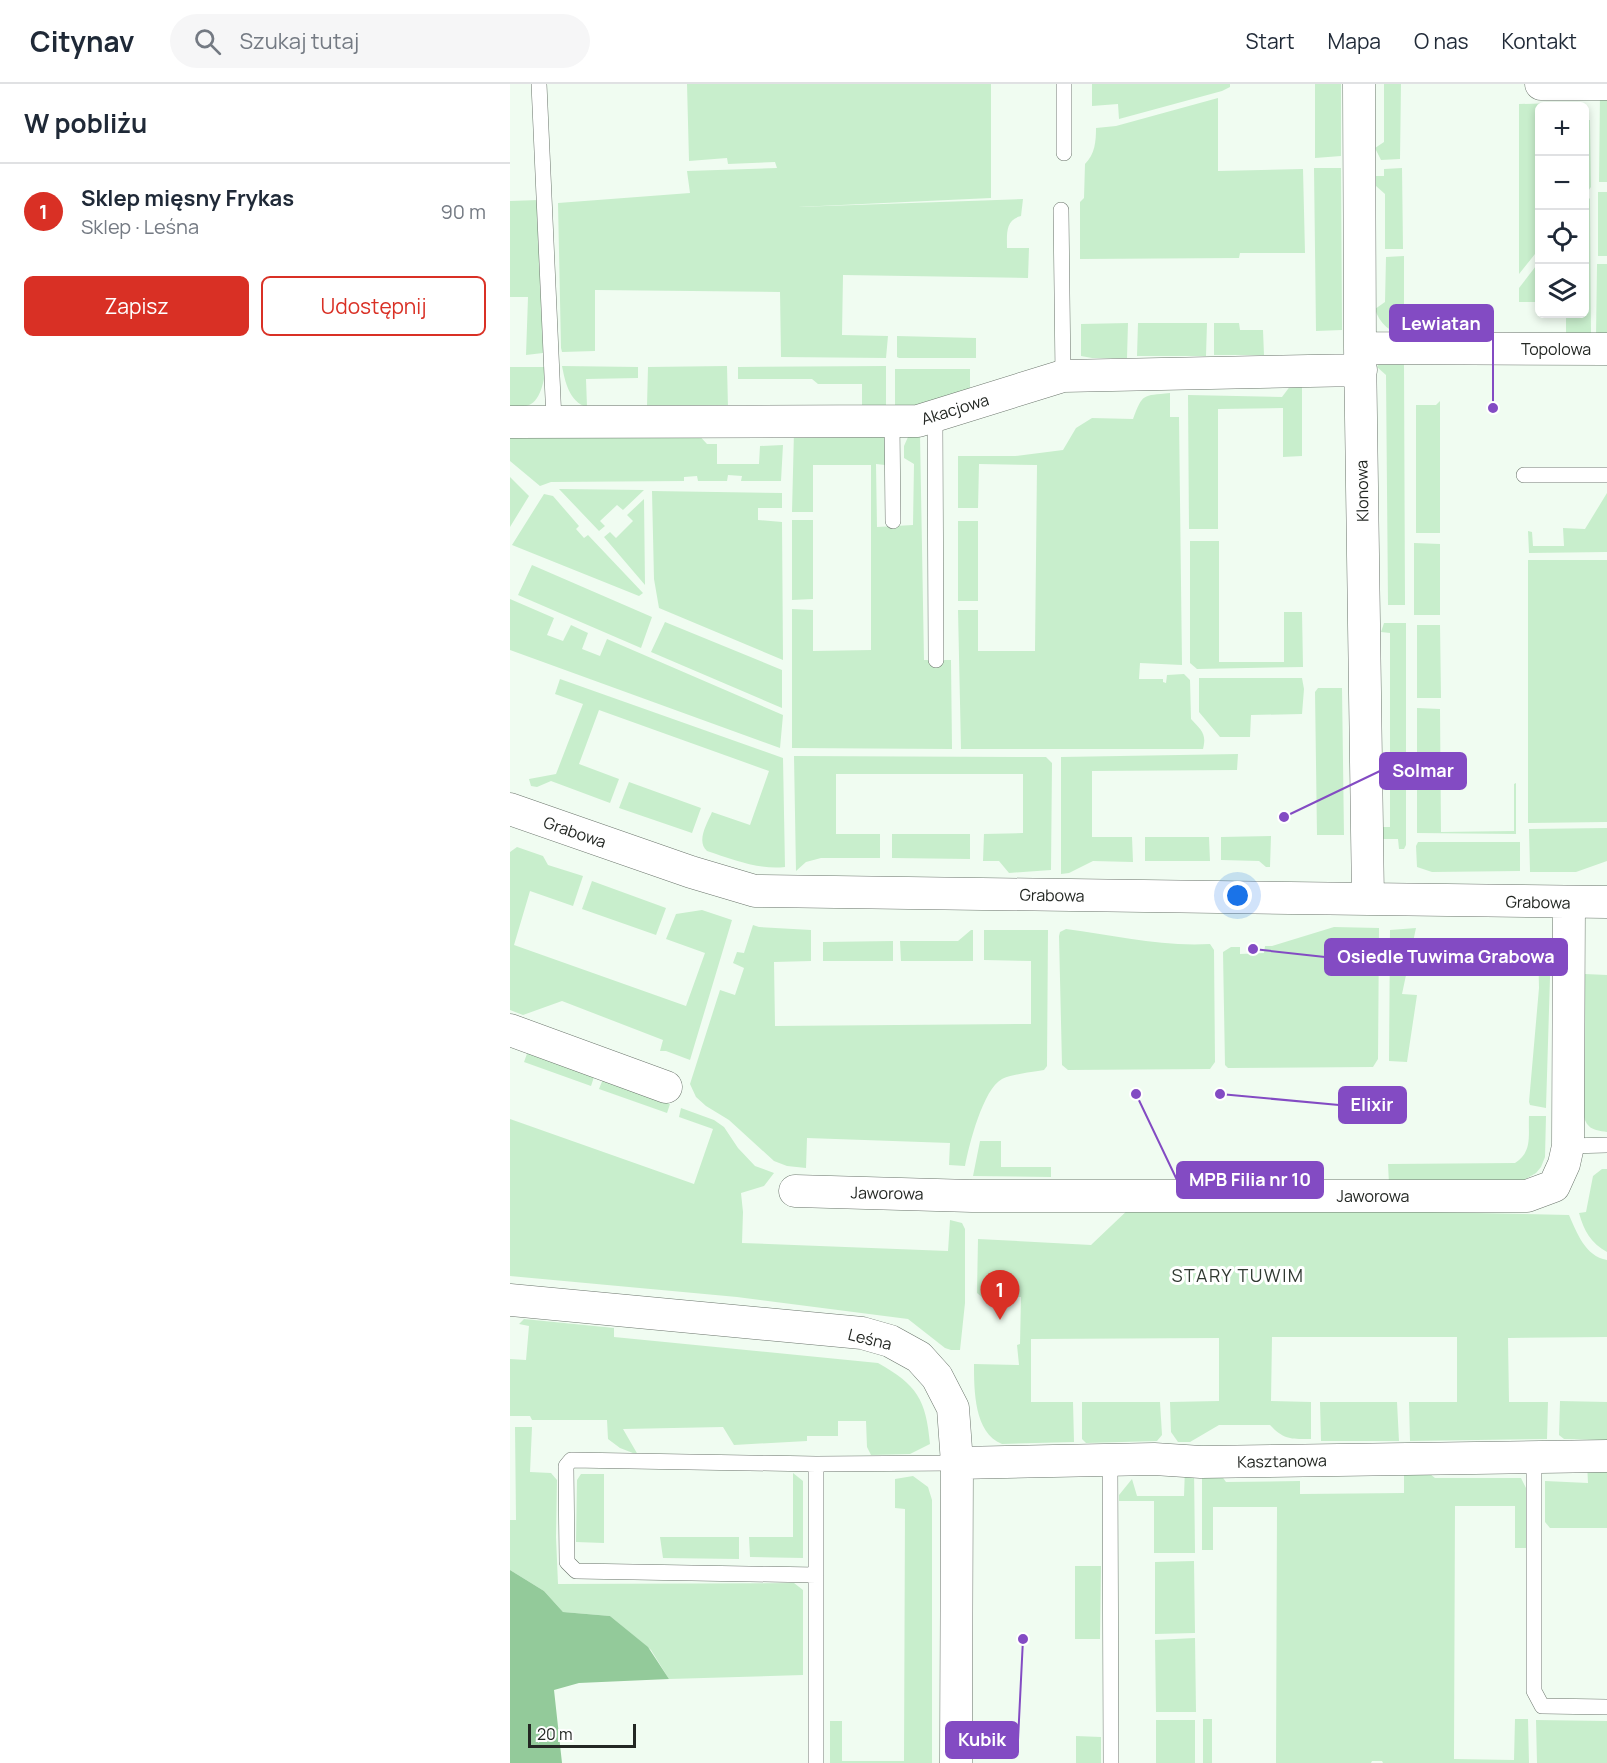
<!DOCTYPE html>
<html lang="pl">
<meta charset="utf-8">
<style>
body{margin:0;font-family:Manrope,sans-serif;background:#f6f6f7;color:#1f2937}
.controls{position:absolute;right:18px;top:18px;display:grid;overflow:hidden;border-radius:9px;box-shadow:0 3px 9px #0003}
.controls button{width:54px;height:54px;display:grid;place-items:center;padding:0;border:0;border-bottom:2px solid #e0e1e3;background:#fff;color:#1f2937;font:30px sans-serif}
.scale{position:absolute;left:18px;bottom:15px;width:108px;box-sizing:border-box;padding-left:6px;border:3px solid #232723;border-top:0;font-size:16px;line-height:21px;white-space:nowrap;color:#232723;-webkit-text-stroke:4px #fff;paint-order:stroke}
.you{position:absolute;left:728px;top:812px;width:21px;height:21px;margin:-15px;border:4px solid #fff;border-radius:50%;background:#1a73e8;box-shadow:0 0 0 9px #1a73e833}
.badge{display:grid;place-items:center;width:39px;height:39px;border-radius:50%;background:#d93025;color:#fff;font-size:20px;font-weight:700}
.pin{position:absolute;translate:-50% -50px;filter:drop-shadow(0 2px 3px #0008)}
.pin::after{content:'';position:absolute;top:32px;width:21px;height:18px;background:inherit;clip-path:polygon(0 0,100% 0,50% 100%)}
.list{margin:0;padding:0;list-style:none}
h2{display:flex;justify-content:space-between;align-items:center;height:78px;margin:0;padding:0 24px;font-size:26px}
h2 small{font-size:20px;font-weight:400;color:#747a83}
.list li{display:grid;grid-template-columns:39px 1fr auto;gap:18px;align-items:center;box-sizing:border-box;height:96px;padding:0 24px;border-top:2px solid #e0e1e3}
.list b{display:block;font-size:22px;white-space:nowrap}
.list p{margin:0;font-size:20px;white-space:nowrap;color:#747a83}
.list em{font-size:20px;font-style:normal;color:#747a83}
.actions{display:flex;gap:12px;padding:18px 24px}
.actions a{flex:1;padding:14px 0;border:2px solid #d93025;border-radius:9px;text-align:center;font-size:21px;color:#d93025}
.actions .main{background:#d93025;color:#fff}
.icon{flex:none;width:33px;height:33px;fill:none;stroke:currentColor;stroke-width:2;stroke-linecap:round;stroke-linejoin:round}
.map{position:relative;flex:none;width:1097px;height:1679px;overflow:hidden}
header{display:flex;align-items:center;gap:36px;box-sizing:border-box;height:84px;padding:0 30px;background:#fff;border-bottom:2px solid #e0e1e3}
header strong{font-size:28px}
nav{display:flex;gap:33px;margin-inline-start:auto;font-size:21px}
.search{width:420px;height:54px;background:#f6f6f7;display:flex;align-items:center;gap:15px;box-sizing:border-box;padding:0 21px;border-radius:33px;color:#747a83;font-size:22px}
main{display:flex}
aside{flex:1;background:#fff}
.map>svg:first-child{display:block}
.green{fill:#c8eecc}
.forest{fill:#93ca9a}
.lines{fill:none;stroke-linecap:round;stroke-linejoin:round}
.service-casing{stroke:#6b756c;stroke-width:16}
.minor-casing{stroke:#6b756c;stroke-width:33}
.service{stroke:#fff;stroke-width:15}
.minor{stroke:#fff;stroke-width:32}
.labels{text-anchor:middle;stroke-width:6;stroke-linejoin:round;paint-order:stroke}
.street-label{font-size:16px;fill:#232723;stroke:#fff}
.neighbourhood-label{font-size:18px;letter-spacing:1.5px;fill:#303931;stroke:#fff}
.leader{fill:none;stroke:#834bc3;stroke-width:2}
.callout-dot{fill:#834bc3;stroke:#fff;stroke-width:2}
.callout{fill:#834bc3;stroke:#834bc3;stroke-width:2}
.callout-label{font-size:18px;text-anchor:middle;font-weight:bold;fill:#fff}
</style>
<header>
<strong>Citynav</strong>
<div class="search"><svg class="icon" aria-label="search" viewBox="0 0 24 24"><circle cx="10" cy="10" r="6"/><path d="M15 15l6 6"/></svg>Szukaj tutaj</div>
<nav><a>Start</a><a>Mapa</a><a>O nas</a><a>Kontakt</a></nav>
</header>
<main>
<aside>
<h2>W pobliżu<small></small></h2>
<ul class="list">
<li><span class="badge">1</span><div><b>Sklep mięsny Frykas</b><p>Sklep · Leśna</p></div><em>90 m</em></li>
</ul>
<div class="actions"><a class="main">Zapisz</a><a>Udostępnij</a></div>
</aside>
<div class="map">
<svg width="1097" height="1679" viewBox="0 0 1097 1679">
<rect width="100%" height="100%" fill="#f0fcf1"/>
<path class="green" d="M 177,0 L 481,0 L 481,114 L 288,123 L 513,115 L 511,132 C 495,136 497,150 497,164 L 519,164 L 518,194 L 333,191 L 332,251 L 378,252 L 376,274 L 271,273 L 270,208 L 85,206 L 85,267 L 52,268 L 51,264 L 48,119 L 180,109 L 177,87 L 267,84 L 265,78 L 218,80 L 217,74 L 179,77 Z
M 582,0 L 720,0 L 720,3 L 712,7 L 609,35 L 608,20 L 582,22 Z
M 805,0 L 831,0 L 831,72 L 805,74 Z
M 874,0 L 891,0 L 890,75 L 871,76 L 865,64 L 874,58 Z
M 1090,9 L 1097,9 L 1097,98 L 1089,98 Z
M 708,14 L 708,87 L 793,85 L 795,169 L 730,169 L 729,174 L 570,175 L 570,118 L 574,114 L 575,80 C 585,70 586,57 586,44 L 606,42 Z
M 1049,19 L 1049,22 L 1030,22 L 1029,165 L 1009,190 L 1009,20 Z
M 1075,36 L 1080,36 L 1081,103 L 1075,111 Z
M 804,84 L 831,84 L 832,246 L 806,247 Z
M 892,84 L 893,165 L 875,165 L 875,110 L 866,102 L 866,92 L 874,92 L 874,85 Z
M 1088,108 L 1097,108 L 1097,172 L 1088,172 Z
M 1080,114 L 1081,251 L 1056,251 L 1056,230 L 1074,230 L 1074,120 Z
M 29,116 L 33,269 L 16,271 L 18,213 L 0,213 L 0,117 Z
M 894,172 L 894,252 C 881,249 869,239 865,225 L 875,218 L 876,173 Z
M 1029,178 L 1029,218 L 1009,218 L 1009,204 Z
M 1087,180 L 1097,180 L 1097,252 L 1086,252 Z
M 618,239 L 617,274 L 582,274 L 571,272 L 571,240 Z
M 628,239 L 697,239 L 696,272 L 627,272 Z
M 704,239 L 729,239 L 730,246 L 753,246 L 754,271 L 704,271 Z
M 387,252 L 466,254 L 466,274 L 389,274 L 387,273 Z
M 890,273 L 894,280 L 895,521 L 878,521 L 876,291 L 867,283 L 869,279 Z
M 52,282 L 128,283 L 128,294 L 76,295 L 77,323 C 59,318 55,297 52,282 Z
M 217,282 L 218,324 L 137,322 L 138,283 Z
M 376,282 L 376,322 L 352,322 L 352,300 L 308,300 L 302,295 L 228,295 L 228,283 Z
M 0,283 L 36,283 C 34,296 31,319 16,322 C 11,323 5,322 0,322 Z
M 385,285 L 460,285 L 460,311 L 414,321 L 385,323 Z
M 784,297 L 792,297 L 792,372 L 773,373 L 773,324 L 708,325 L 708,445 L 679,445 L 678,311 L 772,313 Z
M 660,309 L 660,333 L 669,333 L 672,581 L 630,579 L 629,595 L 653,595 L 653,598 L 656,599 L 657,591 L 674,590 L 680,596 L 681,635 C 691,646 697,649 693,665 L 451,665 L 448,526 L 468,526 L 468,567 L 525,567 L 527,381 L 469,380 L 468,424 L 448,424 L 448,372 L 505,372 L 553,366 L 566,344 L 582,334 L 623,335 C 633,309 632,312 660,309 Z
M 930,317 L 930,449 L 906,449 L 906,321 L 926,321 Z
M 0,345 L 185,347 L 197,360 L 207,360 L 207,380 L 249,380 L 250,362 L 273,361 L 271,397 L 231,397 L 232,392 L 218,391 L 217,397 L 188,397 L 187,392 L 174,393 L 174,397 L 41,398 L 30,402 L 0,377 Z
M 284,347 L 373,351 L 376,358 L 375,381 L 366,380 L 367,443 L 403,441 L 404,380 L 394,374 L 394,362 L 398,353 L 410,351 L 414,576 L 441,576 L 442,665 L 282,664 L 282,525 L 303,526 L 303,567 L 361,566 L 361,381 L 303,381 L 303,428 L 282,428 Z
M 0,393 L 19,412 L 0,443 Z
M 49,405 L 134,406 L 113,426 L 107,421 L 90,437 L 95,442 L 89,447 Z
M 142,407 L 272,409 L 272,424 L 248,424 L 248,436 L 272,438 L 273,576 L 149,524 L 144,495 Z
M 1097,409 L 1097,468 L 1019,469 L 1018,447 L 1022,448 L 1023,462 L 1054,462 L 1053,444 L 1075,445 Z
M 34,410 L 43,412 L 69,442 L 66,445 L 74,454 L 78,451 L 133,509 L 129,512 L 2,461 Z
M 134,415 L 135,501 L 94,453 L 100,448 L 106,454 L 123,437 L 117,431 Z
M 282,436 L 303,436 L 303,515 L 282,516 Z
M 448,437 L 468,437 L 468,517 L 448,517 Z
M 680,457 L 709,457 L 709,578 L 774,578 L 774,528 L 792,528 L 793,583 L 687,585 L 680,579 Z
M 904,459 L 930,460 L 930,531 L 904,531 Z
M 1018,476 L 1097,476 L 1097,738 L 1018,739 Z
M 22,481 L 142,533 L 131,564 L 8,511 Z
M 0,515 L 44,534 L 37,551 L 53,557 L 61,541 L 78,549 L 72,565 L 90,572 L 97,555 L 273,631 L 270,664 L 0,566 Z
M 155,538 L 272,586 L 272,624 L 141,568 Z
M 874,539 L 896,539 L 896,761 L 894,765 L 889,765 L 888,755 L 870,755 L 869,743 L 880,743 L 880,549 L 871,548 Z
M 907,541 L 930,541 L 931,614 L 907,614 Z
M 689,594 L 792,594 L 794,605 L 792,630 L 741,631 L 740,653 L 710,653 L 689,628 Z
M 50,595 L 273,674 L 275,783 C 248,786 222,775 197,767 C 186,757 197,740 202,728 L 240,741 L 259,687 L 89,626 L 69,680 L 109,695 L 100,719 L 41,697 L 27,703 L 21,702 L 19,695 L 46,690 L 73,620 L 45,610 Z
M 808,604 L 832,604 L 834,751 L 807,751 L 805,608 Z
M 907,624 L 930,625 L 931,748 L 1004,747 L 1004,700 L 1006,699 L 1006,750 L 907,749 Z
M 728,670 L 727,686 L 582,687 L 582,753 L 622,753 L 623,778 L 583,777 L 559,789 L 551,790 L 551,673 Z
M 284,672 L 536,673 L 542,679 L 541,786 L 499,789 L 489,777 L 473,777 L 474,750 L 513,749 L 513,690 L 326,690 L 326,750 L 370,750 L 370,774 L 311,774 L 296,778 L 286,787 Z
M 119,698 L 191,724 L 182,749 L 109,724 Z
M 1097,744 L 1097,777 L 1066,788 L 1020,788 L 1019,745 Z
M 382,750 L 460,750 L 460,775 L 382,774 Z
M 761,752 L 760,783 L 756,783 L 749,777 L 711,776 L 711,753 Z
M 635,753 L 699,753 L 700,777 L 635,777 Z
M 908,758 L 1010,758 L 1010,787 L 922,788 L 907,783 L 906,762 Z
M 7,763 L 33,772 L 38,781 L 73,792 L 63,822 L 20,807 L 4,861 L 176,922 L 195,869 L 156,855 L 166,830 L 192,826 L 222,836 L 180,976 L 156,967 L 150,967 L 153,956 L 52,917 L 13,931 L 0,926 L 0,768 Z
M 82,797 L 156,824 L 146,851 L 72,825 Z
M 243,841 L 249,843 L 301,846 L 301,877 L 264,878 L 265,942 L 521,940 L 521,877 L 474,876 L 474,846 L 538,846 L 537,982 L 534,986 C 523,988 502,990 492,995 C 473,1005 459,1061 455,1082 L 439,1081 L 440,1059 L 297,1054 L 296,1084 L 277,1082 L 264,1077 L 219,1036 L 196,1022 L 186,1013 L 180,1000 L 210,906 L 225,911 L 234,884 L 223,879 L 227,868 L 234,869 Z
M 824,843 L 869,844 L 868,975 L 863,983 L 718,984 L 715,981 L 713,868 L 721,863 L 730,863 L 730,870 L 754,869 L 755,862 L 762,862 Z
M 906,844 L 892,910 L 907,911 L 897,978 L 879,977 L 880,846 Z
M 556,845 C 604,851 651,863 700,860 L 704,866 L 705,978 L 700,985 L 558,986 L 552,981 L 549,852 L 550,848 Z
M 461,846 L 463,846 L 463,877 L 391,877 L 390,857 L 448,857 Z
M 383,857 L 383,877 L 313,877 L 313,858 Z
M 1035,860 L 1041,861 L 1036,1024 L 1020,1021 L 1019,1018 L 1029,904 L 1028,861 Z
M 1075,890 L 1097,891 L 1097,1048 C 1082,1046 1076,1044 1073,1029 Z
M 18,967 L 84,993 L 81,1002 L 14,978 Z
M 93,995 L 160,1020 L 157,1029 L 89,1005 Z
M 171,1024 L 204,1036 L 214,1043 L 228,1064 L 245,1082 L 264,1089 L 254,1102 L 231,1109 L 233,1128 L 232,1159 L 438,1167 L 440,1136 L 452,1139 L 455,1145 L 455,1219 L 450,1266 L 441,1266 L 435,1264 L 398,1235 L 227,1213 L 0,1192 L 0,1035 L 184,1100 L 203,1045 L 169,1033 Z
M 1019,1032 L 1036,1032 L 1035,1073 L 1031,1083 L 1026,1089 L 1004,1102 L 879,1100 L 878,1080 L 1005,1079 C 1023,1068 1018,1051 1019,1032 Z
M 470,1057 L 491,1057 L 491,1083 L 541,1083 L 541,1093 L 463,1092 Z
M 1092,1085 L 1097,1085 L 1097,1168 C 1081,1159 1074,1147 1069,1129 L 1076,1128 L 1083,1092 Z
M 622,1122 L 1059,1131 C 1067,1149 1075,1172 1097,1176 L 1097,1253 L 998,1254 L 999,1318 L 1038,1318 L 1037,1355 L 900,1357 L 899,1318 L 947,1318 L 947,1253 L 762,1253 L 761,1317 L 801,1318 L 801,1355 C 781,1355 774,1356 760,1341 L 709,1341 L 680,1358 L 668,1358 L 661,1348 L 660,1318 L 709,1317 L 709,1254 L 521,1255 L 521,1318 L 563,1318 L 564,1358 L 492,1360 C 464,1349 464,1306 464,1280 L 509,1281 L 507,1261 L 510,1260 L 511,1213 L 472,1213 L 467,1209 L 468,1155 L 581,1161 Z
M 14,1235 L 104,1244 L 104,1253 L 368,1279 C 407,1301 416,1315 420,1360 L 400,1370 L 361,1371 L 357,1363 L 356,1337 L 328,1337 L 328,1352 L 297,1352 L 297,1357 L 224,1361 L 213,1343 L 113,1345 L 128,1371 L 110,1364 L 98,1355 L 97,1336 L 22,1336 L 20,1332 L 0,1332 L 0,1275 L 16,1276 L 19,1242 L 9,1240 Z
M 1050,1317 L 1097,1318 L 1097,1356 L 1054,1355 L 1049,1351 Z
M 572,1318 L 650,1318 L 652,1351 L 647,1357 L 576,1359 L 572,1355 Z
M 810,1318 L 887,1318 L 889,1357 L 811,1357 Z
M 5,1343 L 22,1343 L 20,1388 L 41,1389 L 47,1396 L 46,1453 L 48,1500 L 284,1499 L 293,1506 L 293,1591 L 159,1595 L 141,1566 L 100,1532 L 53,1528 L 34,1507 L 0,1486 L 0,1436 L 6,1436 Z
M 1077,1379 L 1097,1383 L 1097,1444 L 1040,1444 L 1035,1438 L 1035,1397 L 1078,1399 Z
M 910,1382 L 925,1394 L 1011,1394 L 1016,1404 L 1016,1464 L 1005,1464 L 1005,1422 L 945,1422 L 944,1675 L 1004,1676 L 1005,1635 L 1018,1635 L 1019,1679 L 873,1679 L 872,1677 L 862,1677 L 861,1679 L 766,1679 L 767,1423 L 703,1423 L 703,1466 L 692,1466 L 692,1385 L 706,1384 L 716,1398 L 790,1397 L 790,1410 L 894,1409 L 894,1383 Z
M 675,1384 L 684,1384 L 685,1469 L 644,1469 L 644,1417 L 609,1417 L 609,1411 L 622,1395 L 627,1412 L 674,1412 Z
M 283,1389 L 293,1397 L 293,1474 L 240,1473 L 239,1453 L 283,1453 Z
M 71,1390 L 94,1390 L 94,1459 L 66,1458 L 67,1396 Z
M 403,1392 L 418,1403 L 422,1416 L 422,1679 L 320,1679 L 320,1637 L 332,1637 L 332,1677 L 394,1677 L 395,1425 L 385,1424 L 385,1395 Z
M 150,1453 L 229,1453 L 229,1475 L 153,1474 Z
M 684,1477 L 685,1549 L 645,1550 L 645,1478 Z
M 565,1482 L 591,1482 L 590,1555 L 565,1555 Z
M 685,1554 L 686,1628 L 646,1628 L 645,1556 Z
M 693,1635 L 702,1635 L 702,1679 L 693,1679 Z
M 646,1636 L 685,1636 L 685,1679 L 646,1679 Z
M 1026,1636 L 1097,1637 L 1097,1679 L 1027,1679 Z
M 566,1652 L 591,1653 L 591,1679 L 566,1679 Z"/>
<path class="forest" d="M 0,1486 L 34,1507 L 53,1528 L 100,1532 L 138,1563 L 159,1595 L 69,1599 L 44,1606 L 52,1679 L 0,1679 Z"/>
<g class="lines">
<defs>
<path id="service" d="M 29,0 L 44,337
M 554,69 L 554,0
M 551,126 L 553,292
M 425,332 L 426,576
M 382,337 L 383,437
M 1014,391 L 1097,391
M 1058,1062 L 1097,1061
M 1024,1372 L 1024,1607 L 1032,1622 L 1097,1623
M 600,1376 L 601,1679
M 306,1380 L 306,1679
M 306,1491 L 66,1487 L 57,1478 L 56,1382 L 61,1376 L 306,1380 L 447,1379"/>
<path id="minor" d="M 849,0 L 850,264 L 858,815
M 1031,0 L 1097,0
M 850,264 L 1097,265
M 0,338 L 408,337 L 553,292 L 851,286
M 0,725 L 181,788 L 245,807 L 1097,818
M 0,946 L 156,1003
M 285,1107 L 462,1112 L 1017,1112 L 1044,1102 L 1054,1080 L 1058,1062 L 1059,818
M 0,1216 L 352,1249 L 380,1257 L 409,1273 L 427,1293 L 443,1324 L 447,1379 L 446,1679
M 447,1379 L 644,1375 L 691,1378 L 1097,1372"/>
</defs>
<use href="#service" class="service-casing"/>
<use href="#minor" class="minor-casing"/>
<use href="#service" class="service"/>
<use href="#minor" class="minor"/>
</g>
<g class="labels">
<g class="street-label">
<text x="1046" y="271">Topolowa</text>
<text transform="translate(445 325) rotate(-17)" y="6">Akacjowa</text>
<text transform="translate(852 407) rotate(-91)" y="6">Klonowa</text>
<text transform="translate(65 748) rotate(19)" y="6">Grabowa</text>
<text transform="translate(542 811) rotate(1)" y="6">Grabowa</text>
<text transform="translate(1028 818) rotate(1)" y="6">Grabowa</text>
<text transform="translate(377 1109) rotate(1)" y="6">Jaworowa</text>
<text x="863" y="1118">Jaworowa</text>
<text transform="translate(360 1255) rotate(14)" y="6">Leśna</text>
<text transform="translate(772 1377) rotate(-1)" y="6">Kasztanowa</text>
</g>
<g class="neighbourhood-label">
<text x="728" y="1198">STARY TUWIM</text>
</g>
</g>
<path class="leader" d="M983 324L983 239M774 733L870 687M743 865L815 873M710 1010L829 1021M626 1010L667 1096M513 1555L508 1656"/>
<g class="callout-dot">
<circle cx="983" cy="324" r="6"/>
<circle cx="774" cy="733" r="6"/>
<circle cx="743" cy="865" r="6"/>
<circle cx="710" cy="1010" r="6"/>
<circle cx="626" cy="1010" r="6"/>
<circle cx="513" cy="1555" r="6"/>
</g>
<g class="callout">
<rect x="880" y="221" width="103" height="36" rx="6"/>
<rect x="870" y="669" width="86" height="36" rx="6"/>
<rect x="815" y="855" width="242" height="36" rx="6"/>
<rect x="829" y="1003" width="67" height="36" rx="6"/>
<rect x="667" y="1078" width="146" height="36" rx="6"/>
<rect x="436" y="1638" width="72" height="36" rx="6"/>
</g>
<g class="callout-label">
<text x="931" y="246">Lewiatan</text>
<text x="913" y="693">Solmar</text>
<text x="936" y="879">Osiedle Tuwima Grabowa</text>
<text x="862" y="1027">Elixir</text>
<text x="740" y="1102">MPB Filia nr 10</text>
<text x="472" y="1662">Kubik</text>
</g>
</svg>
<div class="controls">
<button>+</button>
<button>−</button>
<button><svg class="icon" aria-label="locate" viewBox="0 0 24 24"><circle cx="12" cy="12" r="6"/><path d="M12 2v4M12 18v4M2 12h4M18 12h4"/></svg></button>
<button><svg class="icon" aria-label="layers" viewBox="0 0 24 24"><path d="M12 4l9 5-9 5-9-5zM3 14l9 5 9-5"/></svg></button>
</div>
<div class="scale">20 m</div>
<div class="you"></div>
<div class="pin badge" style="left:490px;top:1236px">1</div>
</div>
</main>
